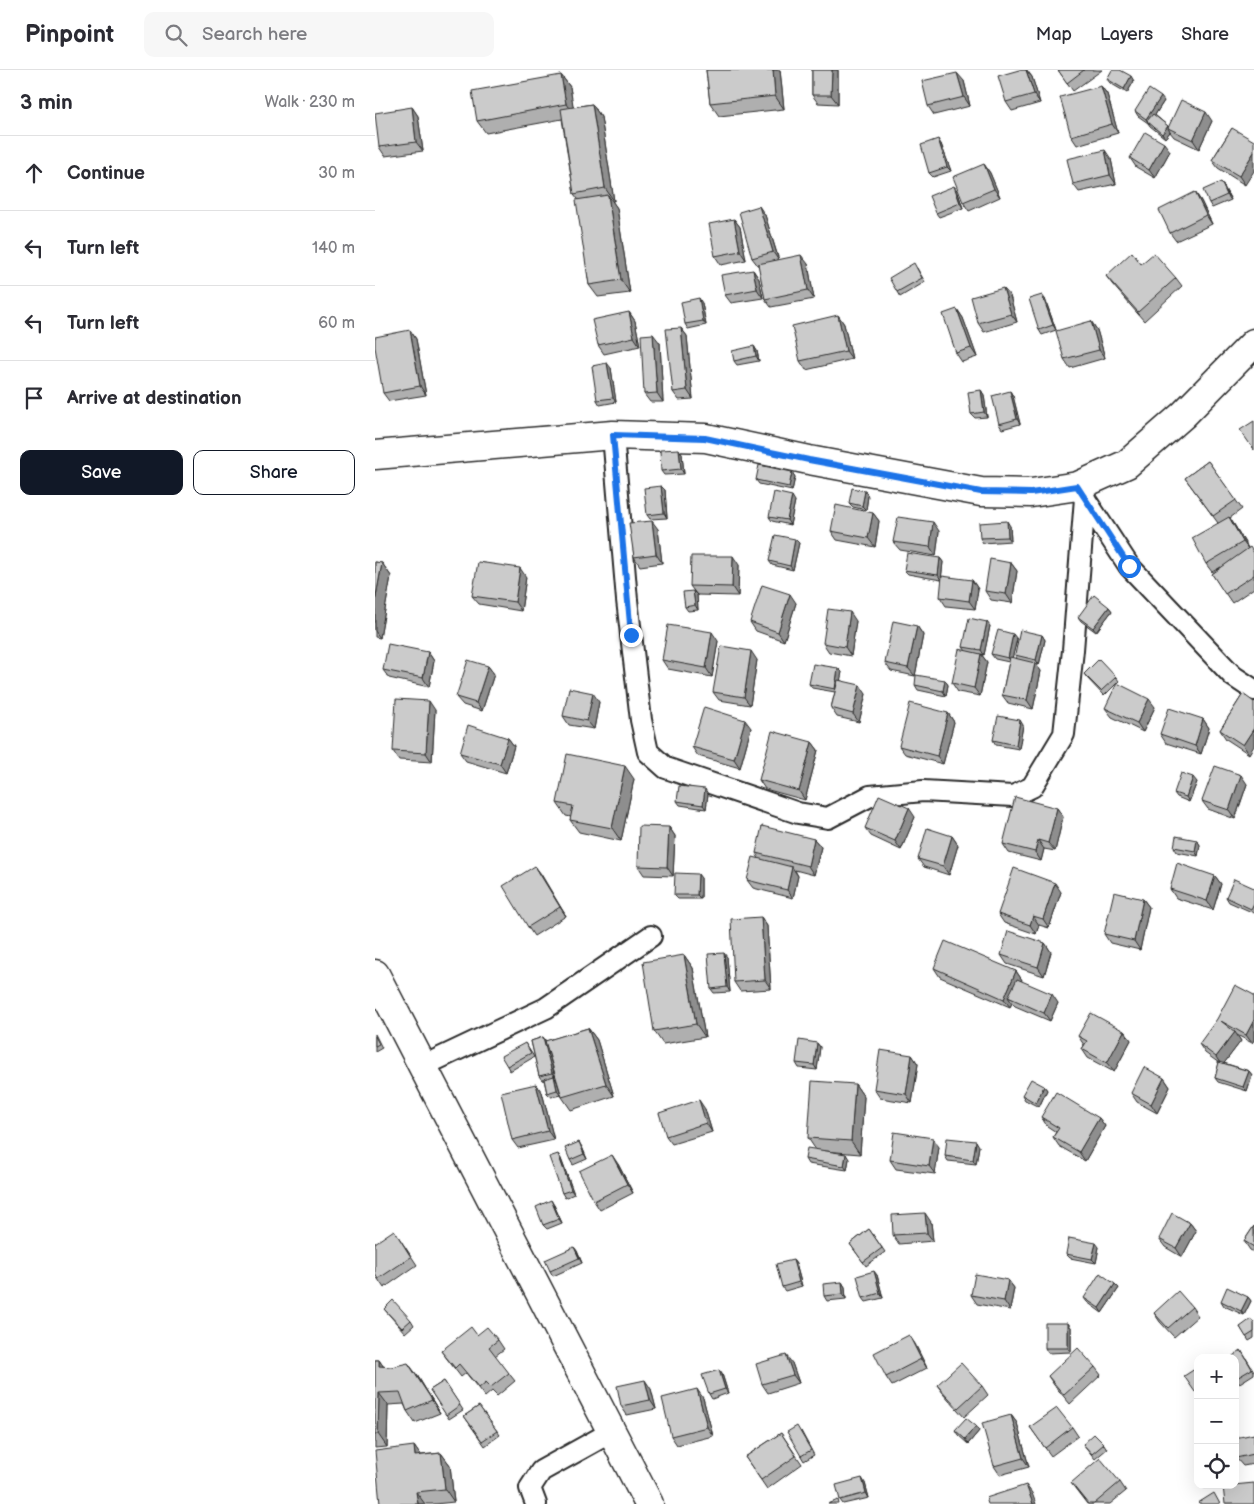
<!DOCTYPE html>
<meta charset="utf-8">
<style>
body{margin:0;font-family:"Balsamiq Sans",sans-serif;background:#f7f7f7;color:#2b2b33}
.controls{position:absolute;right:15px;bottom:15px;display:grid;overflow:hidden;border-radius:10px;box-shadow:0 5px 20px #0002}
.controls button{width:45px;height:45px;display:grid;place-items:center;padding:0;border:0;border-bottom:1px solid #e1e1e2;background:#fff;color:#2b2b33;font:25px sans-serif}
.stop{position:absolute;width:15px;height:15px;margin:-11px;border:4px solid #1a73e8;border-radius:50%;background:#fff}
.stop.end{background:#1a73e8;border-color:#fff;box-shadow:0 1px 5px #0008}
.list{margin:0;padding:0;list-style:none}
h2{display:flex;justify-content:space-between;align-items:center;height:65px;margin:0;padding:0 20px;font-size:21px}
h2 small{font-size:16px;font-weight:400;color:#7c7c81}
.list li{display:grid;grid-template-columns:32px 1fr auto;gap:15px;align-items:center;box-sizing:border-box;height:75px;padding:0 20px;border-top:1px solid #e1e1e2}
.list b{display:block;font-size:19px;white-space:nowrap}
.list em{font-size:16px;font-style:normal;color:#7c7c81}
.actions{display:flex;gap:10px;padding:15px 20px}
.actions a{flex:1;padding:11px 0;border:1px solid #111827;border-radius:10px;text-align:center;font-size:18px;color:#111827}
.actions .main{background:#111827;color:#fff}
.icon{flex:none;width:28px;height:28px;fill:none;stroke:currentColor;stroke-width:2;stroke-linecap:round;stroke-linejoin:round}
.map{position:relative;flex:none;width:879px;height:1434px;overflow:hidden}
header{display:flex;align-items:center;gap:30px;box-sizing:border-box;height:70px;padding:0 25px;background:#fff;border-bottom:1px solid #e1e1e2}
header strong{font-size:24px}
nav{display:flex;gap:28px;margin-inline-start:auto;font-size:18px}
.search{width:350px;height:45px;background:#f7f7f7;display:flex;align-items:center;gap:12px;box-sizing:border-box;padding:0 18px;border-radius:10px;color:#7c7c81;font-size:19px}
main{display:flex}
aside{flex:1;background:#fff}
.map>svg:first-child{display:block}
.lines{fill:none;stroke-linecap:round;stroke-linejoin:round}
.street-casing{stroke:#2b2b2b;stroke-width:24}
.secondary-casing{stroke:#2b2b2b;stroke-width:31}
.street{stroke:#fff;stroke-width:20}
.secondary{stroke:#fff;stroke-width:28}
.wall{fill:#afafaf;stroke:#2b2b2b}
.shaded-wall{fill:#8e8e8e;stroke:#2b2b2b}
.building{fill:#cbcbcb;stroke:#2b2b2b}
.route{stroke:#1a73e8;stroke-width:6}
</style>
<header>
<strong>Pinpoint</strong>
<div class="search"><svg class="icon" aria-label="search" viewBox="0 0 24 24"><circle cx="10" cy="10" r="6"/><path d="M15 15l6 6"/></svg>Search here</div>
<nav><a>Map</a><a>Layers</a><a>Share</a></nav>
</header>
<main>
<aside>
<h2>3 min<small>Walk · 230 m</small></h2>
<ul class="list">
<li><svg class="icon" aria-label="ahead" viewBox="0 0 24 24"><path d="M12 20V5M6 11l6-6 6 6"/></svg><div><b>Continue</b></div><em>30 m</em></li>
<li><svg class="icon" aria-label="left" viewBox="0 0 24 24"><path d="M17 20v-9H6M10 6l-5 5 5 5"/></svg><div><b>Turn left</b></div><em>140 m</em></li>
<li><svg class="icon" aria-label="left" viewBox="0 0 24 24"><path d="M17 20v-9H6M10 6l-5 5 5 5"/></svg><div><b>Turn left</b></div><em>60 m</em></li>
<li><svg class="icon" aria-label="arrive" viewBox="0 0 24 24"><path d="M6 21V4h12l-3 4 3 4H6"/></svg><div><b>Arrive at destination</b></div></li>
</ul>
<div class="actions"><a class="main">Save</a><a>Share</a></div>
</aside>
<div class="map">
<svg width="879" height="1434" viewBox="0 0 879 1434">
<rect width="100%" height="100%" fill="#fff"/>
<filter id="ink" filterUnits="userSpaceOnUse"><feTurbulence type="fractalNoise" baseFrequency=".02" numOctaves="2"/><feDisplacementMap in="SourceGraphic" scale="10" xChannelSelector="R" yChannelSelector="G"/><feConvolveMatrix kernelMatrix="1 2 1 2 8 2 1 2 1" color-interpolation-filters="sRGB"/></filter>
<g filter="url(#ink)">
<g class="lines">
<defs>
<path id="street" d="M 238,365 L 252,530 L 266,650 L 273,682 L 291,698 L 423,743 L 453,748 L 495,726 L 548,721 L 638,726 L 657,717 L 689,664 L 698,580 L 710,428
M 708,426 L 754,496 L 858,606 L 879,620
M 48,996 L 171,938 L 276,866
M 161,1434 L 155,1418 L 166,1401 L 238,1361"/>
<path id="secondary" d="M 0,385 L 238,365 L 331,368 L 434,390 L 606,422 L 656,423 L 703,416 L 752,394 L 808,345 L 879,273
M 0,904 L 274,1434"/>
</defs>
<use href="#street" class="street-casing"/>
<use href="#secondary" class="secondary-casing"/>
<use href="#street" class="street"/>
<use href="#secondary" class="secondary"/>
</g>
<path class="wall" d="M 331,0 L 405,0 L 409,39 L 344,46 L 335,33 Z
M 437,0 L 463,0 L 463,34 L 443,33 L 437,25 Z
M 644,0 L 652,0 L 657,7 L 665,33 L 637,41 L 631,32 Z
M 683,0 L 727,0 L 698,21 Z
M 186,5 L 195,17 L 198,37 L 217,34 L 226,47 L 239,131 L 237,131 L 242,138 L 255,223 L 223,227 L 214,215 L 203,129 L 199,124 L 187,49 L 111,63 L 102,51 Z
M 732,9 L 759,11 L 752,23 L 735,13 Z
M 589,11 L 595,36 L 559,45 L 553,36 Z
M 726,16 L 732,24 L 743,63 L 702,75 L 696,66 Z
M 789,31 L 780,45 L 794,57 L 837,51 L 824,79 L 799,67 L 795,62 L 790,68 L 775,56 L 773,53 L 763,46 L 760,41 Z
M 37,37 L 43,46 L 48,81 L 10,86 L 4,77 Z
M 857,58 L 870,115 L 843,98 L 837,90 Z
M 566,74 L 576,101 L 558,107 L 554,103 Z
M 795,81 L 780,108 L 761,97 L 755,88 Z
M 736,89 L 741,114 L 704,122 L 698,114 Z
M 609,94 L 615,103 L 625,127 L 594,141 L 588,132 Z
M 846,112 L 849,117 L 856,130 L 837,138 L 834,133 Z
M 582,120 L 588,138 L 564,147 L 561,143 Z
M 820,122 L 826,131 L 837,154 L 801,171 L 795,163 Z
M 390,145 L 404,190 L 433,194 L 439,229 L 396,237 L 390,229 L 384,197 L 377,188 Z
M 359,149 L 365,157 L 371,190 L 346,195 L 340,186 Z
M 766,194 L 801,208 L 807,216 L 769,251 L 737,214 L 731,206 Z
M 542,198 L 550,212 L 525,227 L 522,222 Z
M 378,200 L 384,209 L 388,228 L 356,233 L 350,225 Z
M 628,218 L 635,226 L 642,252 L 609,262 L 603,253 Z
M 670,229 L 681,260 L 667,265 L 664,260 Z
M 327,233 L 331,255 L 313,259 L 310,254 Z
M 582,239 L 588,248 L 602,287 L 587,292 L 581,283 Z
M 254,242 L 260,251 L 265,276 L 229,284 L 223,275 Z
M 463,245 L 469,254 L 477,289 L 431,300 L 425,291 Z
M 716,251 L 722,260 L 730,288 L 695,298 L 689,289 Z
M 306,258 L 312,266 L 318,329 L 304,330 L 298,322 Z
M 35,260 L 41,269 L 51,325 L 14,331 L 8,323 Z
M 285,273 L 288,332 L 275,332 L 269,324 Z
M 379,276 L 382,281 L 384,291 L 362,295 L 359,291 Z
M 236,298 L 241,332 L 225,335 L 222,330 Z
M 606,320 L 609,325 L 612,347 L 600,348 L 596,344 Z
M 635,321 L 638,326 L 645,354 L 627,359 L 624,354 Z
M 307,384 L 309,404 L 289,405 L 286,401 Z
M 833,391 L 867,439 L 855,448 L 860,456 L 873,479 L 879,483 L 879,518 L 857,533 L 837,504 L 846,497 L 837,502 L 831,494 L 843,453 L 810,408 Z
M 417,402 L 420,407 L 417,421 L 384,414 L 381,410 Z
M 286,416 L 290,420 L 292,448 L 275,449 L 272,445 Z
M 493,426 L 491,440 L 478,437 L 474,433 Z
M 420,431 L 415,455 L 397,451 L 394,447 Z
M 498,443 L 504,451 L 500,477 L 462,470 L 456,461 Z
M 635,456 L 636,471 L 608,473 L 605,468 Z
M 283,459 L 287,493 L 265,496 L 259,487 Z
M 564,461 L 561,486 L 525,480 L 518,472 Z
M 424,473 L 418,500 L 397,495 L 394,491 Z
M 565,488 L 568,492 L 566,510 L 533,504 L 529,500 Z
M 0,492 L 7,493 L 16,506 L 5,568 L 0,567 Z
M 636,493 L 642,501 L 637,533 L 616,530 L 610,521 Z
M 364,495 L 363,526 L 322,525 L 315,516 Z
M 151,507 L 146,541 L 104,534 L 97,526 Z
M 597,510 L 603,519 L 600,539 L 571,536 L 565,527 Z
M 318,521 L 322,525 L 323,540 L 313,541 L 310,537 Z
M 421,533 L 409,571 L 381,561 L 375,552 Z
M 734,537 L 737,541 L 721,562 L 706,551 L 703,547 Z
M 481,551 L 476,586 L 454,582 L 448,573 Z
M 542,556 L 548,565 L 540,606 L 516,601 L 510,593 Z
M 615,556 L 609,585 L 606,584 L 612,592 L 605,626 L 583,622 L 577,613 L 591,581 L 588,577 Z
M 667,565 L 670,570 L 664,595 L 660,594 L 666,601 L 658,639 L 633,633 L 627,625 L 634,592 L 620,589 L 616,584 L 642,569 L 637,588 L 642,589 L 640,585 Z
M 343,571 L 337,607 L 293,599 L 287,590 Z
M 53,582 L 59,591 L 54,617 L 14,608 L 8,600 Z
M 382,590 L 375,635 L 344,630 L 338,622 Z
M 113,596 L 119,604 L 107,641 L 88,635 L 81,627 Z
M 463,598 L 467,602 L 465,610 L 491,624 L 484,652 L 462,647 L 456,638 L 460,622 L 437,618 L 434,614 Z
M 709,604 L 741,607 L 744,611 L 729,626 L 712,608 Z
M 570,610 L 573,615 L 571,626 L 543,620 L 540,615 Z
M 868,624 L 874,684 L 851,669 L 845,660 Z
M 224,632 L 219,659 L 194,655 L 188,646 Z
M 780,637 L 768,662 L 737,647 L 730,638 Z
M 60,640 L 57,692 L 24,690 L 18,681 Z
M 573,643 L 579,652 L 568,694 L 530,684 L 524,676 Z
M 828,649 L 834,658 L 826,684 L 791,673 L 785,664 Z
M 648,655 L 644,679 L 621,675 L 618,670 Z
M 376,658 L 365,698 L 323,686 L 317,677 Z
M 133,668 L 139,676 L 131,703 L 91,691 L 85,683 Z
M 437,672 L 443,680 L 430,730 L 390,719 L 384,710 Z
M 259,709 L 246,771 L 204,762 L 195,750 L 196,747 L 191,746 L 182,733 Z
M 822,712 L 814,732 L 802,727 L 799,723 Z
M 872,714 L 860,749 L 833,739 L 827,731 Z
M 333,724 L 331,739 L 305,735 L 302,731 Z
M 682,738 L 688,747 L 680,781 L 669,779 L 666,791 L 634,783 L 628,774 Z
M 540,747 L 526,780 L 496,766 L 490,758 Z
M 294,757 L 300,766 L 298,806 L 269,805 L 263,796 Z
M 577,766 L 583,775 L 574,805 L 549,797 L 543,789 Z
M 439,769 L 446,777 L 439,805 L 420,800 L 423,806 L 418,828 L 378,818 L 372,810 L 384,789 L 381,783 Z
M 822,770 L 825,775 L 823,786 L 802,782 L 799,777 Z
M 160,796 L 191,846 L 159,866 L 153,857 Z
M 840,806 L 846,814 L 838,840 L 801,828 L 795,819 Z
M 326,808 L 326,829 L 303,829 L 299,825 Z
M 879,818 L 879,843 L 854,832 L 851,827 Z
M 686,822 L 674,858 L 664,855 L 661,864 L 629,853 L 623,844 Z
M 768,829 L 774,837 L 765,880 L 735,873 L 729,864 Z
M 386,847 L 392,856 L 396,919 L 365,921 L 359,912 Z
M 670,873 L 676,882 L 669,906 L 632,894 L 626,885 Z
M 309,885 L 318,898 L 330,967 L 288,974 L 279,961 Z
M 352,887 L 355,922 L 339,923 L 336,919 Z
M 559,898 L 641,901 L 647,910 L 646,911 L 683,933 L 675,951 L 640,936 L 637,933 L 635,937 L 565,907 Z
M 879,925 L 879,970 L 877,973 L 862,965 L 866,971 L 849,993 L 874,1001 L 877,1005 L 872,1021 L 843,1012 L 840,1008 L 844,993 L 830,983 L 824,974 Z
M 213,958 L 222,970 L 239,1026 L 196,1040 L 187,1027 L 179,1000 L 180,1007 L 179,1007 L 182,1011 L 186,1025 L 176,1027 L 172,1023 L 169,1010 L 167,1010 L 164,1006 L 156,971 L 168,967 L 171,971 Z
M 749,961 L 756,970 L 739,1002 L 713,988 L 707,979 L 709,975 L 703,966 Z
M 0,964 L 7,978 L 0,982 Z
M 150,973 L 159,987 L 135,1001 L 132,996 Z
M 442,973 L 445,977 L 442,1000 L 424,998 L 421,993 Z
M 537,985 L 543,994 L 537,1033 L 505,1028 L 499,1019 Z
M 789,1008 L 795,1017 L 782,1043 L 762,1032 L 756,1023 Z
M 480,1014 L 489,1027 L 485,1084 L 450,1081 L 474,1089 L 472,1100 L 433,1094 L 430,1089 L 441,1080 L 433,1068 Z
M 669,1016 L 672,1020 L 664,1037 L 650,1030 L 647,1025 Z
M 167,1022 L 179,1070 L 143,1078 L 137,1070 Z
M 330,1039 L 337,1062 L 297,1074 L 291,1066 Z
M 666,1047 L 724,1048 L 730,1056 L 710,1091 L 684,1076 L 678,1067 L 681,1062 L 672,1056 Z
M 604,1076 L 601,1094 L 573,1091 L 570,1086 Z
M 207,1077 L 212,1089 L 198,1095 L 195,1090 Z
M 564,1077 L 560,1104 L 521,1099 L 515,1090 Z
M 183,1084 L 186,1089 L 199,1124 L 190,1128 L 187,1123 Z
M 243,1094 L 258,1123 L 225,1140 L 219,1131 Z
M 179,1135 L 187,1153 L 172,1159 L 168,1155 Z
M 556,1152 L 558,1171 L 524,1174 L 518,1165 Z
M 815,1153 L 821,1161 L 807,1187 L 790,1177 L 784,1169 Z
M 879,1156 L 879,1182 L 875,1180 L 869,1171 Z
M 494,1159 L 510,1182 L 491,1196 L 475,1174 Z
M 19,1160 L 42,1195 L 9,1218 L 3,1209 Z
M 199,1177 L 202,1181 L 207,1193 L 178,1206 L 175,1201 Z
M 724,1177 L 721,1193 L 695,1188 L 691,1184 Z
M 418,1190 L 421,1194 L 427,1216 L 410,1221 L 407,1217 Z
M 502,1205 L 508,1228 L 491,1232 L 488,1228 Z
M 633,1210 L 639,1218 L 635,1240 L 602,1234 L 596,1225 Z
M 467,1212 L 470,1217 L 471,1229 L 452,1231 L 449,1226 Z
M 744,1218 L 727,1243 L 712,1232 L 709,1228 Z
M 873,1227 L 876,1231 L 869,1245 L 849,1236 L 846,1231 Z
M 817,1237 L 823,1246 L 799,1267 L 785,1252 L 779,1243 Z
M 9,1239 L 36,1250 L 39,1255 L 30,1263 Z
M 879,1253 L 879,1268 L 874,1271 L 865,1257 Z
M 696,1257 L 696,1282 L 673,1283 L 670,1278 Z
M 102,1265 L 123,1270 L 129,1279 L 120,1286 L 140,1311 L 122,1326 L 117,1321 L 110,1327 L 91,1303 L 86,1307 L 66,1281 Z
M 534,1265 L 540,1274 L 552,1298 L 517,1316 L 511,1307 Z
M 866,1280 L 879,1301 L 879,1304 L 860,1316 L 860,1288 Z
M 0,1290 L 4,1290 L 8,1296 L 42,1305 L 65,1343 L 40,1353 L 32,1341 L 29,1334 L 13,1335 L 12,1377 L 0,1378 Z
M 417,1293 L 424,1313 L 393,1323 L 387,1314 Z
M 720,1297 L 726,1305 L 695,1334 L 679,1315 L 673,1306 Z
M 344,1300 L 347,1304 L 353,1323 L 337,1329 L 334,1324 Z
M 69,1311 L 88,1340 L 74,1349 L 55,1320 Z
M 562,1315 L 607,1316 L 613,1325 L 589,1347 L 568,1323 Z
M 276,1319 L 281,1339 L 252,1345 L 246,1336 Z
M 328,1328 L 338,1366 L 302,1375 L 296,1366 Z
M 104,1336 L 125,1365 L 110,1376 L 89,1346 Z
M 636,1345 L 642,1353 L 654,1397 L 625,1405 L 619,1396 Z
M 601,1356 L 604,1361 L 593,1374 L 583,1365 L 580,1360 Z
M 655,1357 L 697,1357 L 703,1366 L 676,1386 Z
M 426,1361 L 439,1385 L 429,1391 L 426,1386 Z
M 406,1363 L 427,1394 L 392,1419 L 370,1387 Z
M 879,1364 L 879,1394 L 868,1396 L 861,1388 Z
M 708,1374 L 729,1374 L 732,1379 L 720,1389 Z
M 39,1376 L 45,1385 L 66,1383 L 75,1395 L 79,1432 L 60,1434 L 5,1434 Z
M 745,1412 L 751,1421 L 735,1434 L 712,1434 L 696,1413 Z
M 490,1413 L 494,1428 L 468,1434 L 465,1430 Z"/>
<path class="shaded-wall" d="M 398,0 L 405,0 L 409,39 L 400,26 Z
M 457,0 L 463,0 L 463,34 L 456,25 Z
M 651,0 L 657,7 L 665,33 L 659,24 Z
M 582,3 L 589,11 L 595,36 L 589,27 Z
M 186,5 L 195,17 L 200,47 L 191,34 Z
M 756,6 L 759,11 L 752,23 L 749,19 Z
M 726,16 L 732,24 L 743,63 L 737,54 Z
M 786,27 L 789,31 L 774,54 L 771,49 Z
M 217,34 L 226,47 L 239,131 L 230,118 Z
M 37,37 L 43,46 L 48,81 L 41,72 Z
M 831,42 L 837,51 L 824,79 L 818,70 Z
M 793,56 L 793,58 L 795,62 L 790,68 L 787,64 Z
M 563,69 L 566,74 L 576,101 L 572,97 Z
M 789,73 L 795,81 L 780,108 L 774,100 Z
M 730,80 L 736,89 L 741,114 L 735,105 Z
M 879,82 L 879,101 L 870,115 L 864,106 Z
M 609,94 L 615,103 L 625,127 L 619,119 Z
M 846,112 L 849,117 L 856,130 L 852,125 Z
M 579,116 L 582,120 L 588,138 L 585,133 Z
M 820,122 L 826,131 L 837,154 L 831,145 Z
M 233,125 L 242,138 L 255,223 L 246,210 Z
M 384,136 L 390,145 L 404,191 L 398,182 Z
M 359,149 L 365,157 L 371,190 L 365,181 Z
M 426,185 L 433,194 L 439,229 L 433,220 Z
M 378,200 L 384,209 L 388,228 L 382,219 Z
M 628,218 L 635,226 L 642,252 L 636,244 Z
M 667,225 L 670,229 L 681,260 L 678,255 Z
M 324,228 L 327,233 L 331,255 L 328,251 Z
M 582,239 L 588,248 L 602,287 L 596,278 Z
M 254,242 L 260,251 L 265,276 L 259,267 Z
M 463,245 L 469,254 L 477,289 L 471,281 Z
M 716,251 L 722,260 L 730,288 L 724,280 Z
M 306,258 L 312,266 L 318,329 L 312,320 Z
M 35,260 L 41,269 L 51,325 L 45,316 Z
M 278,264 L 285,273 L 288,332 L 282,323 Z
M 379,276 L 382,281 L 384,291 L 381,286 Z
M 232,293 L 236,298 L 241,332 L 238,328 Z
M 606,320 L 609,325 L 612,347 L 609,342 Z
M 635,321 L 638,326 L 645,354 L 642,349 Z
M 304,379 L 307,384 L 309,404 L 306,399 Z
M 417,402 L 420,407 L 417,421 L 414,417 Z
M 286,416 L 290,420 L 292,448 L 289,443 Z
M 490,421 L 493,426 L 491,440 L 487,436 Z
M 417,426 L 420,431 L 415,455 L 412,450 Z
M 498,443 L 504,451 L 500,477 L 493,468 Z
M 854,447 L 860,456 L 875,481 L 868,472 Z
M 277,451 L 283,459 L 287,493 L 281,484 Z
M 632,451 L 635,456 L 636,471 L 633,467 Z
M 558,452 L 564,461 L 561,486 L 555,477 Z
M 420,469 L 424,473 L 418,500 L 415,496 Z
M 358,486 L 364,495 L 363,526 L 357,517 Z
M 565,488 L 568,492 L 566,510 L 563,505 Z
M 7,493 L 16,506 L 5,568 L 0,561 L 0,532 Z
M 636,493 L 642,501 L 637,533 L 631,524 Z
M 145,498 L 151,507 L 146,541 L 140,532 Z
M 597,510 L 603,519 L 600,539 L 594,531 Z
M 318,521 L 322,525 L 323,540 L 320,535 Z
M 415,524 L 421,533 L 409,571 L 403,562 Z
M 734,537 L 737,541 L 721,562 L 718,558 Z
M 475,542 L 481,551 L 476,586 L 470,577 Z
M 612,552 L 615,556 L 609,585 L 606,580 Z
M 542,556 L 548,565 L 540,606 L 533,598 Z
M 337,562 L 343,571 L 337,607 L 331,598 Z
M 638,564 L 642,569 L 636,593 L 633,588 Z
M 667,565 L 670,570 L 664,595 L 661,590 Z
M 376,581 L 382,590 L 375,635 L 369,627 Z
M 53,582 L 59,591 L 54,617 L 48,608 Z
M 606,584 L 612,592 L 605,626 L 599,618 Z
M 660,593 L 666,601 L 658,639 L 652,630 Z
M 113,596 L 119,604 L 107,641 L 101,633 Z
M 463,598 L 467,602 L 463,623 L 460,619 Z
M 570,610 L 573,615 L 571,626 L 568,621 Z
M 485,615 L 491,624 L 484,652 L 478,644 Z
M 218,623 L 224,632 L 219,659 L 212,651 Z
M 774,629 L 780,637 L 768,662 L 762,653 Z
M 54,631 L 60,640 L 57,692 L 51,683 Z
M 573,643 L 579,652 L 568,694 L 562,686 Z
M 828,649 L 834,658 L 826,684 L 820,676 Z
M 370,650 L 376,658 L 365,698 L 359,689 Z
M 645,650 L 648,655 L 644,679 L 641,675 Z
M 879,658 L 879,676 L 874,684 L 868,675 Z
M 133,668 L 139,676 L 131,703 L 125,694 Z
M 437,672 L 443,680 L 430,730 L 424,721 Z
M 250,696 L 259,709 L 246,771 L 237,758 Z
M 866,705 L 872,714 L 860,749 L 854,740 Z
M 818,707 L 822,712 L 814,732 L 811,727 Z
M 330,719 L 333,724 L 331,739 L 328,735 Z
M 534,738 L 540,747 L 526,780 L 520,771 Z
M 682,738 L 688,747 L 680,781 L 673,773 Z
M 294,757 L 300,766 L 298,806 L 292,797 Z
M 577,766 L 583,775 L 574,805 L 568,796 Z
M 439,769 L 446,777 L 439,805 L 433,796 Z
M 663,770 L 669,779 L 666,791 L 660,782 Z
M 822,770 L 825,775 L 823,786 L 820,781 Z
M 160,796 L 166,804 L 191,846 L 185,837 Z
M 417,797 L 423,806 L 418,828 L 412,820 Z
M 323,804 L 326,808 L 326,829 L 322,825 Z
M 840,806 L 846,814 L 838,840 L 832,831 Z
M 680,813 L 686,822 L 674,858 L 668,849 Z
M 768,829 L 774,837 L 765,880 L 759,871 Z
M 658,846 L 664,855 L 661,864 L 655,855 Z
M 386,847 L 392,856 L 396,919 L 390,910 Z
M 670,873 L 676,882 L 669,906 L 663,897 Z
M 349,883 L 352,887 L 355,922 L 352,917 Z
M 309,885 L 318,898 L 330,967 L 321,954 Z
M 641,901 L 647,910 L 638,929 L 633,927 L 637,933 L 635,937 L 629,929 Z
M 677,924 L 683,933 L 675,951 L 669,943 Z
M 879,950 L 879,970 L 877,973 L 871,965 Z
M 213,958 L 222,970 L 239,1026 L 231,1014 Z
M 749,961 L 756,970 L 739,1002 L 732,993 Z
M 860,962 L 866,971 L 847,996 L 841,987 Z
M 168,967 L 171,972 L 180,1007 L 177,1003 Z
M 442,973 L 445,977 L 442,1000 L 439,995 Z
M 537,985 L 543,994 L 537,1033 L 531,1024 Z
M 874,1001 L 877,1005 L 872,1021 L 868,1017 Z
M 179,1006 L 182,1011 L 186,1025 L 182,1020 Z
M 789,1008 L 795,1017 L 782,1043 L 776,1034 Z
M 161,1014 L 167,1022 L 179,1070 L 173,1061 Z
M 480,1014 L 489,1027 L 485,1084 L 476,1071 Z
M 669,1016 L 672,1020 L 664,1037 L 661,1033 Z
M 324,1030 L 330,1039 L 337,1062 L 331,1053 Z
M 724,1048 L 730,1056 L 710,1091 L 704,1082 Z
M 558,1068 L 564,1077 L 560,1104 L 554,1096 Z
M 601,1071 L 604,1076 L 601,1094 L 598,1090 Z
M 204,1072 L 207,1077 L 212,1089 L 209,1084 Z
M 183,1084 L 186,1089 L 199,1124 L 196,1120 Z
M 471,1084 L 474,1089 L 472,1100 L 469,1096 Z
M 237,1085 L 243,1094 L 258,1123 L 252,1114 Z
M 176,1130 L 179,1135 L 187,1153 L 184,1149 Z
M 550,1143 L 556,1152 L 558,1171 L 552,1163 Z
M 815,1153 L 821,1161 L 807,1187 L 801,1178 Z
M 721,1173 L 724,1177 L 721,1193 L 717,1189 Z
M 199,1177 L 202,1181 L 207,1193 L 204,1188 Z
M 418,1190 L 421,1194 L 427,1216 L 424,1212 Z
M 499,1201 L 502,1205 L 508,1228 L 505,1223 Z
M 633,1210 L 639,1218 L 635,1240 L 629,1231 Z
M 467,1212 L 470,1217 L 471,1229 L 468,1224 Z
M 740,1214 L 744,1218 L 727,1243 L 724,1238 Z
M 873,1227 L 876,1231 L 869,1245 L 866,1241 Z
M 693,1253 L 696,1257 L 696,1282 L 693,1278 Z
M 534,1265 L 540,1274 L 552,1298 L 546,1289 Z
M 411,1285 L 417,1293 L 424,1313 L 418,1305 Z
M 4,1290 L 13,1303 L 4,1296 Z
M 33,1293 L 42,1305 L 65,1343 L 57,1330 Z
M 344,1300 L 347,1304 L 353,1323 L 350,1319 Z
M 270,1310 L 276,1319 L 281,1339 L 275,1330 Z
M 322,1319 L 328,1328 L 338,1366 L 332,1357 Z
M 4,1323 L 13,1335 L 12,1377 L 3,1364 Z
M 636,1345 L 642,1353 L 654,1397 L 648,1388 Z
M 601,1356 L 604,1361 L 593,1374 L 590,1369 Z
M 39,1376 L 48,1389 L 40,1386 Z
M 66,1383 L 75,1395 L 79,1432 L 70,1419 Z
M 487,1408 L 490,1413 L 494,1428 L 491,1423 Z
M 651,1415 L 657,1423 L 661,1434 L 658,1434 Z
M 41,1422 L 50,1434 L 43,1434 Z"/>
<path class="building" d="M 331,0 L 398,0 L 400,26 L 335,33 Z
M 437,0 L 457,0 L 456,25 L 437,25 Z
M 644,0 L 651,0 L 659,24 L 631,32 L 623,6 Z
M 683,0 L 709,0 L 692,13 Z
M 737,0 L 745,0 L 756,6 L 749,19 L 732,9 Z
M 582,3 L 589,27 L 553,36 L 547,11 Z
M 186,5 L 191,34 L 102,51 L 97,21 Z
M 726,16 L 737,54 L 696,66 L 685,27 Z
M 774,19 L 786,27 L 771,49 L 760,41 Z
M 806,30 L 831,42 L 818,70 L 793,58 Z
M 217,34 L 230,118 L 199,124 L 186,39 Z
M 37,37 L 41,72 L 4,77 L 0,43 Z
M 778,44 L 793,56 L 787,64 L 772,51 Z
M 857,58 L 879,71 L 879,82 L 864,106 L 837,90 Z
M 770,62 L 789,73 L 774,100 L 755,88 Z
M 563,69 L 572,97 L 554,103 L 546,75 Z
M 730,80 L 735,105 L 698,114 L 692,89 Z
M 609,94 L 619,119 L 588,132 L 578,107 Z
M 846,112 L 852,125 L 834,133 L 828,120 Z
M 579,116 L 585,133 L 561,143 L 554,126 Z
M 820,122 L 831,145 L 795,163 L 784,140 Z
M 233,125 L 246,210 L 214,215 L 201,130 Z
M 384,136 L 398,182 L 377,188 L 364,142 Z
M 359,149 L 365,181 L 340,186 L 334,154 Z
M 757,182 L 766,194 L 779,183 L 801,208 L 763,242 L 731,206 Z
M 426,185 L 433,220 L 390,229 L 383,194 Z
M 539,193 L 547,208 L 522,222 L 514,208 Z
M 378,200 L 382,219 L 350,225 L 346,205 Z
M 628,218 L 636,244 L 603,253 L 596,227 Z
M 667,225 L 678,255 L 664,260 L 654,229 Z
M 324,228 L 328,251 L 310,254 L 306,232 Z
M 582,239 L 596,278 L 581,283 L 568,244 Z
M 254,242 L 259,267 L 223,275 L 217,250 Z
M 463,245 L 471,281 L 425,291 L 417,256 Z
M 716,251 L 724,280 L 689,289 L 681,261 Z
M 306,258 L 312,320 L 298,322 L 291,259 Z
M 35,260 L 45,316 L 8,323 L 0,277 L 0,267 Z
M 278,264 L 282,323 L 269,324 L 266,265 Z
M 379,276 L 381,286 L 359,291 L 357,281 Z
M 232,293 L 238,328 L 222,330 L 217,296 Z
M 606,320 L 609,342 L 596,344 L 593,322 Z
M 635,321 L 642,349 L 624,354 L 617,326 Z
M 879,351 L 879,380 L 865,360 Z
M 304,379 L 306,399 L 286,401 L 285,380 Z
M 833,391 L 861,430 L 838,446 L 810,408 Z
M 384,395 L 417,402 L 414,417 L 381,410 Z
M 286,416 L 289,443 L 272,445 L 269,418 Z
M 477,418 L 490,421 L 487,436 L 474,433 Z
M 399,422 L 417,426 L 412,450 L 394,447 Z
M 461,435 L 498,443 L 493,468 L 456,461 Z
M 523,447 L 558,452 L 555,477 L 518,472 Z
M 854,447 L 868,472 L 831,494 L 817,468 Z
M 277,451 L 281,484 L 259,487 L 254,453 Z
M 632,451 L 633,467 L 605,468 L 604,453 Z
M 400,465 L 420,469 L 415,496 L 394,491 Z
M 875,477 L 879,483 L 879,505 L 850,524 L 837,504 Z
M 532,483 L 565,488 L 563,505 L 529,500 Z
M 316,486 L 358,486 L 357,517 L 315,516 Z
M 615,489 L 636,493 L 631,524 L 610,521 Z
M 0,492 L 7,493 L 0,532 Z
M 103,492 L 145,498 L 140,532 L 97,526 Z
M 567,506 L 597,510 L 594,531 L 565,527 Z
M 387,515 L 415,524 L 403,562 L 375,552 Z
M 318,521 L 320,535 L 310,537 L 308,522 Z
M 719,525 L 734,537 L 718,558 L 703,547 Z
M 453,539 L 475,542 L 470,577 L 448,573 Z
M 594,548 L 612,552 L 606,580 L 588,577 Z
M 518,551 L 542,556 L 533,598 L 510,593 Z
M 293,555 L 337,562 L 331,598 L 287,590 Z
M 623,560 L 638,564 L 633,588 L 616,584 Z
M 645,560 L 667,565 L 661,590 L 640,585 Z
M 13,574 L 53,582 L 48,608 L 8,600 Z
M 346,576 L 376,581 L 369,627 L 338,622 Z
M 584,579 L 606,584 L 599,618 L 577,613 Z
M 635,587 L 660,593 L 652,630 L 627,625 Z
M 724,589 L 741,607 L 726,621 L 709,604 Z
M 93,590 L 113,596 L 101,633 L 81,627 Z
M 438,594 L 463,598 L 460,619 L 434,614 Z
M 541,605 L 570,610 L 568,621 L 540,615 Z
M 463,610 L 485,615 L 478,644 L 456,638 Z
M 742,613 L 774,629 L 762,653 L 730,638 Z
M 194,618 L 218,623 L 212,651 L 188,646 Z
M 868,624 L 879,632 L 879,658 L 868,675 L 845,660 Z
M 21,629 L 54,631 L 51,683 L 18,681 Z
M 535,633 L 573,643 L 562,686 L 524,676 Z
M 329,637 L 370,650 L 359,689 L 317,677 Z
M 794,638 L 828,649 L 820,676 L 785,664 Z
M 623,646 L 645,650 L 641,675 L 618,670 Z
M 93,655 L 133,668 L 125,694 L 85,683 Z
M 397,661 L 437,672 L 424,721 L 384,710 Z
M 192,684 L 250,696 L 237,758 L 195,750 L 198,736 L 182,733 Z
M 840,696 L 866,705 L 854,740 L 827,731 Z
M 806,703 L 818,707 L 811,727 L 799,723 Z
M 304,716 L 330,719 L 328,735 L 302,731 Z
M 504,725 L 534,738 L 520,771 L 490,758 Z
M 640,727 L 682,738 L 673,773 L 663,770 L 660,782 L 628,774 Z
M 264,756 L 294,757 L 292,797 L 263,796 Z
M 387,756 L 439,769 L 433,796 L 381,783 Z
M 552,758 L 577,766 L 568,796 L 543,789 Z
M 801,766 L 822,770 L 820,781 L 799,777 Z
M 378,787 L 417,797 L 412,820 L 372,810 Z
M 802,793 L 840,806 L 832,831 L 795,819 Z
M 160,796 L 185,837 L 153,857 L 128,816 Z
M 639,798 L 680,813 L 668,849 L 658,846 L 655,855 L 623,844 Z
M 300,803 L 323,804 L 322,825 L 299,825 Z
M 859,809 L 879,818 L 879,833 L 876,839 L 851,827 Z
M 739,822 L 768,829 L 759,871 L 729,864 Z
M 386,847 L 390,910 L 359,912 L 356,849 Z
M 633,861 L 670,873 L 663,897 L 626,885 Z
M 570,871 L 641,901 L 629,929 L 559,898 Z
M 349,883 L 352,917 L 336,919 L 333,884 Z
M 309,885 L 321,954 L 279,961 L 268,892 Z
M 642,909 L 677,924 L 669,943 L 633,927 Z
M 860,915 L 879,925 L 879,950 L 871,965 L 846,951 L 860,962 L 841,987 L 824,974 L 842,949 Z
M 716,943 L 749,961 L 732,993 L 707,979 L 712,971 L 703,966 Z
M 213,958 L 231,1014 L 187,1027 L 170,971 Z
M 0,966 L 4,974 L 0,976 Z
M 168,967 L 177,1003 L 164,1006 L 156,971 Z
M 424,970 L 442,973 L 439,995 L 421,993 Z
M 150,973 L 156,983 L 132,996 L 126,986 Z
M 505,980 L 537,985 L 531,1024 L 499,1019 Z
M 844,992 L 874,1001 L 868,1017 L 840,1008 Z
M 769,997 L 789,1008 L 776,1034 L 756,1023 Z
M 179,1006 L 182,1020 L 172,1023 L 169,1009 Z
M 656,1009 L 669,1016 L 661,1033 L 647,1025 Z
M 437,1011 L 480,1014 L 476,1071 L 433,1068 Z
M 161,1014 L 173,1061 L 137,1070 L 126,1022 Z
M 681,1022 L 724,1048 L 704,1082 L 678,1067 L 684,1058 L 666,1047 Z
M 324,1030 L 331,1053 L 291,1066 L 284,1043 Z
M 519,1062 L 558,1068 L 554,1096 L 515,1090 Z
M 572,1068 L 601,1071 L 598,1090 L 570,1086 Z
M 204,1072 L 209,1084 L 195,1090 L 190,1078 Z
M 432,1078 L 471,1084 L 469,1096 L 430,1089 Z
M 183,1084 L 196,1120 L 187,1123 L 174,1087 Z
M 237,1085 L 252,1114 L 219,1131 L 204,1101 Z
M 176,1130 L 184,1149 L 168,1155 L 161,1137 Z
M 550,1143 L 552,1163 L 518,1165 L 517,1145 Z
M 797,1143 L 815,1153 L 801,1178 L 784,1169 Z
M 879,1156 L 879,1177 L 869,1171 Z
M 494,1159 L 507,1178 L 488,1192 L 475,1174 Z
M 19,1160 L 36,1187 L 3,1209 L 0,1204 L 0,1173 Z
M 694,1168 L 721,1173 L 717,1189 L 691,1184 Z
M 199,1177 L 204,1188 L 175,1201 L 170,1190 Z
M 418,1190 L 424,1212 L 407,1217 L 401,1194 Z
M 499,1201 L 505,1223 L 488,1228 L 482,1206 Z
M 725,1203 L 740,1214 L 724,1238 L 709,1228 Z
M 600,1204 L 633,1210 L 629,1231 L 596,1225 Z
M 467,1212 L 468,1224 L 449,1226 L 448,1214 Z
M 852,1217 L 873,1227 L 866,1241 L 846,1231 Z
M 803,1221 L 817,1237 L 793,1258 L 779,1243 Z
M 18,1230 L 36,1250 L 27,1258 L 9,1239 Z
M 876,1249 L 879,1253 L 879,1262 L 871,1267 L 865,1257 Z
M 670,1253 L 693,1253 L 693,1278 L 670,1278 Z
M 96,1257 L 102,1265 L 112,1257 L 123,1270 L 114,1277 L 134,1303 L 116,1317 L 111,1312 L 104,1318 L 84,1294 L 80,1298 L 66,1281 Z
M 534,1265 L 546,1289 L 511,1307 L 499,1283 Z
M 703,1278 L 720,1297 L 689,1325 L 673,1306 Z
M 866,1280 L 877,1299 L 860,1309 L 860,1288 L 855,1288 Z
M 411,1285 L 418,1305 L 387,1314 L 381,1294 Z
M 0,1290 L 4,1290 L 4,1296 L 16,1297 L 33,1293 L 57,1330 L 32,1341 L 25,1322 L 4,1323 L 3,1364 L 0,1364 Z
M 586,1293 L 607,1316 L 583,1338 L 562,1315 Z
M 823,1297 L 823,1320 L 820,1322 L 809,1306 Z
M 344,1300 L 350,1319 L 334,1324 L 327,1305 Z
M 270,1310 L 275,1330 L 246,1336 L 242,1316 Z
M 69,1311 L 85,1335 L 71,1345 L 55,1320 Z
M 322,1319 L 332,1357 L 296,1366 L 287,1328 Z
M 104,1336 L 122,1361 L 107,1371 L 89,1346 Z
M 682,1338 L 697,1357 L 670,1378 L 655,1357 Z
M 636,1345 L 648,1388 L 619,1396 L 607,1353 Z
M 591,1348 L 601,1356 L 590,1369 L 580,1360 Z
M 422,1356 L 436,1380 L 426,1386 L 412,1362 Z
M 406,1363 L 421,1386 L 386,1410 L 370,1387 Z
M 719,1364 L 729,1374 L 717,1384 L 708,1374 Z
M 879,1364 L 879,1384 L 861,1388 L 860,1382 L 860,1368 Z
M 39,1376 L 40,1386 L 66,1383 L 70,1419 L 41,1422 L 43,1434 L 5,1434 L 0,1381 Z
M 725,1388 L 745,1412 L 719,1434 L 713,1434 L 696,1413 Z
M 487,1408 L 491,1423 L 465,1430 L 461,1415 Z
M 879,1413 L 879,1434 L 850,1434 L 848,1416 Z
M 651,1415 L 658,1434 L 613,1434 L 611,1428 Z
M 839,1423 L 845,1434 L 824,1434 L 823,1433 Z
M 463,1430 L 464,1434 L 453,1434 Z"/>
</g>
<g class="lines" filter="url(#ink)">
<path class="route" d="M 256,565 L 238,365 L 330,368 L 434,390 L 606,422 L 656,423 L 702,416 L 754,496"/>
</g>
</svg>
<div class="controls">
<button>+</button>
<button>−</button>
<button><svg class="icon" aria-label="locate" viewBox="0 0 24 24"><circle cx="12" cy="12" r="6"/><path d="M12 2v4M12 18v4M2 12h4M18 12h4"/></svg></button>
</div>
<div class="stop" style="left:754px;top:496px"></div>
<div class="stop end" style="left:256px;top:565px"></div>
</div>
</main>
